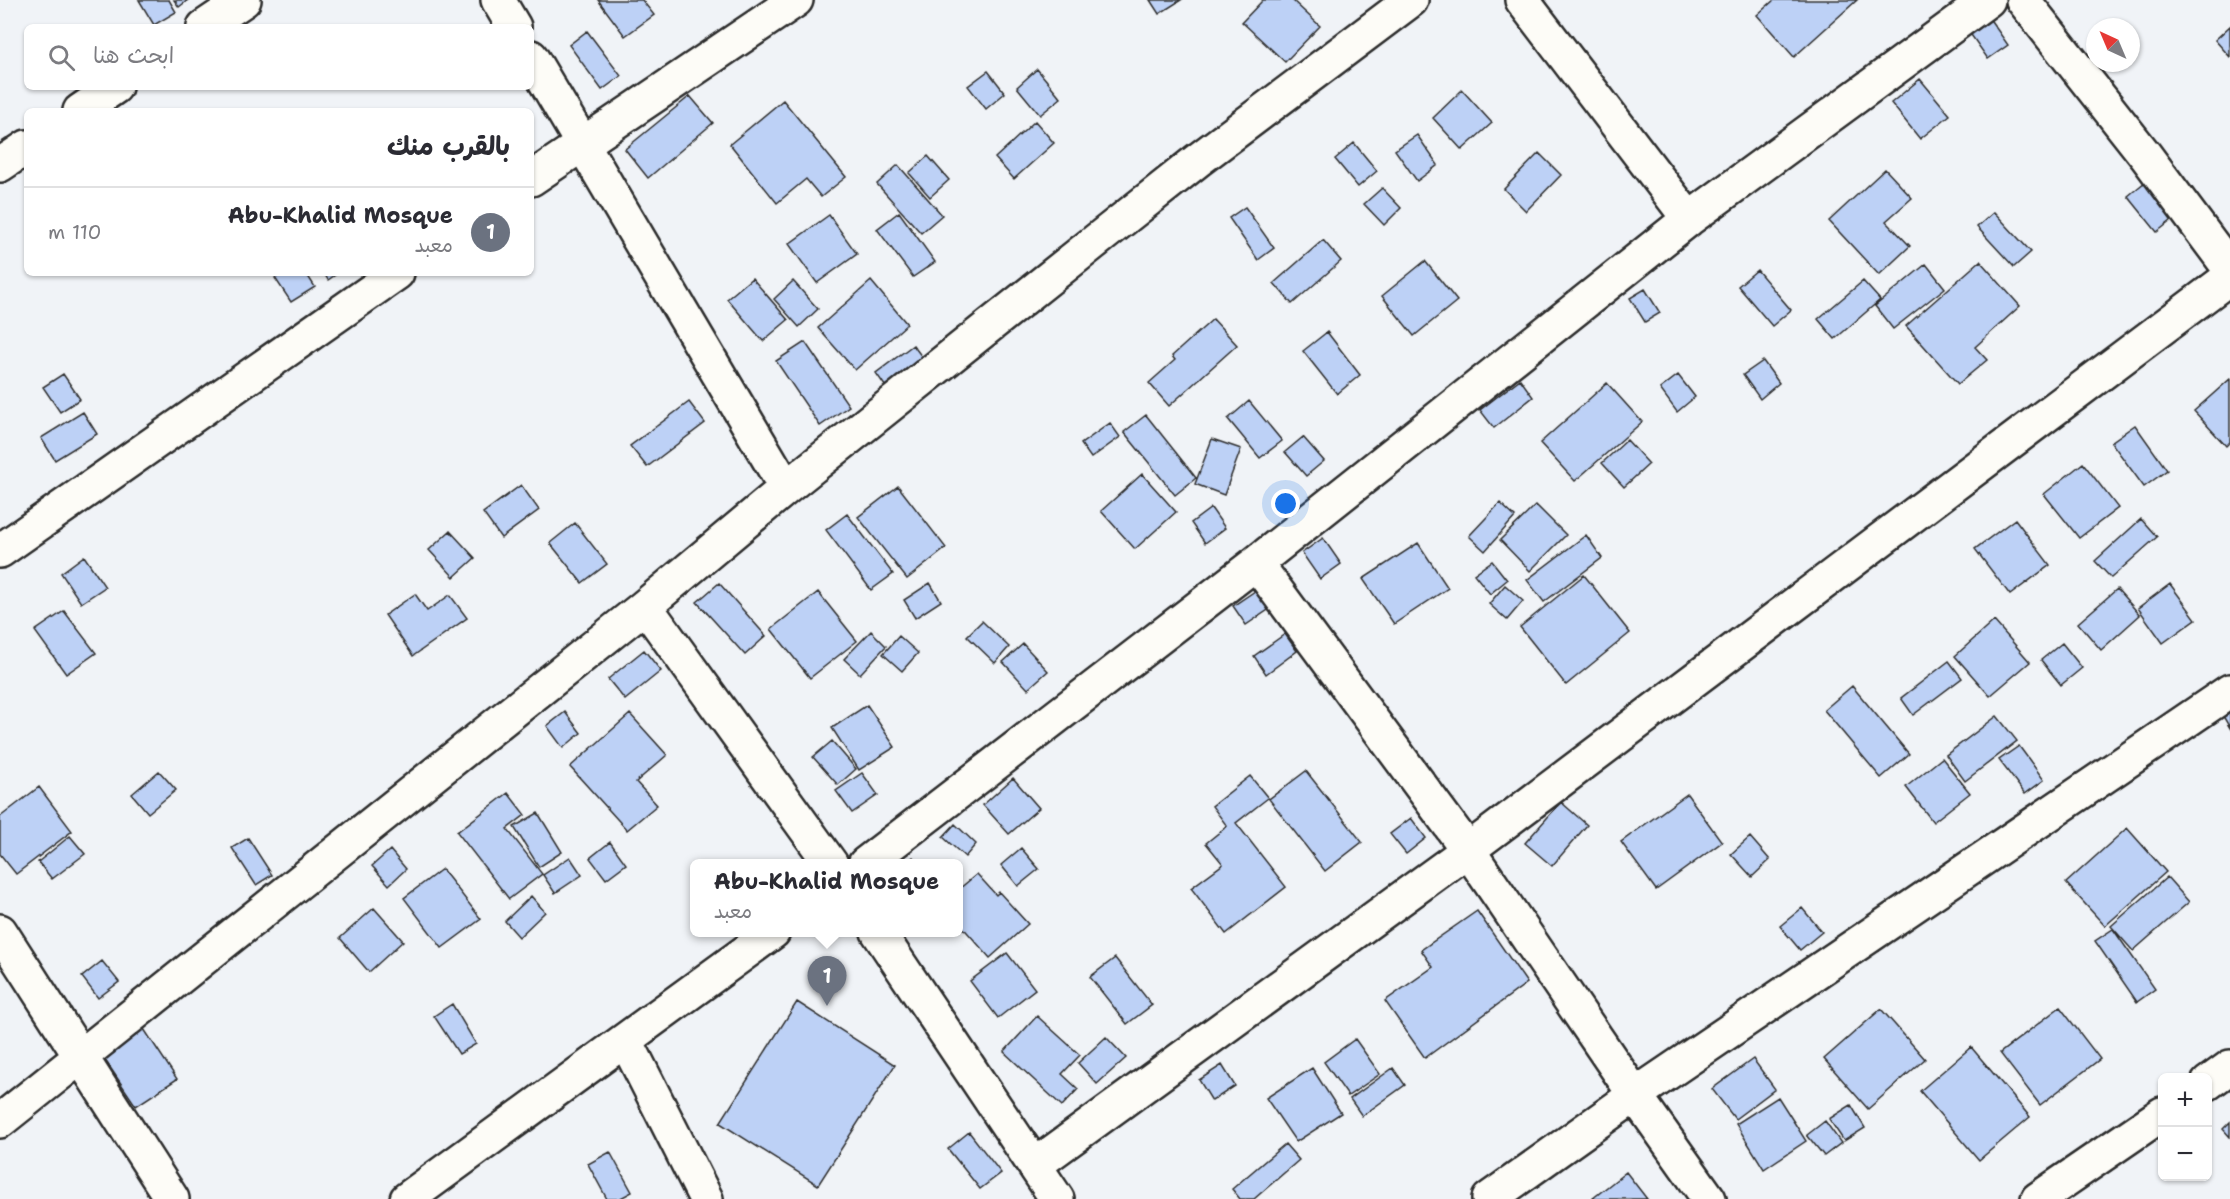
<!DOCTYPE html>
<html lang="ar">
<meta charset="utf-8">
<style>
body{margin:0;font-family:"Shantell Sans","Playpen Sans Arabic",sans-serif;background:#f7f7f7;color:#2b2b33;direction:rtl}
.controls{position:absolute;right:18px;bottom:18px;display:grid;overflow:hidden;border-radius:9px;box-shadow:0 2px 4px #0004}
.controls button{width:54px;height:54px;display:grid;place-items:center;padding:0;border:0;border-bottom:2px solid #e1e1e2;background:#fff;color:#2b2b33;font:30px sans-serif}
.compass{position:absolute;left:2086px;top:18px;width:54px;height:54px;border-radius:50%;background:#fff;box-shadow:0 2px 4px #0004;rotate:316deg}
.you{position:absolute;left:1286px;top:504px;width:21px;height:21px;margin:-15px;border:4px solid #fff;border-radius:50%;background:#1a73e8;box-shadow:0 0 0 9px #1a73e833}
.badge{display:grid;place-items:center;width:39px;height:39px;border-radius:50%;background:#db2777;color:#fff;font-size:20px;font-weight:700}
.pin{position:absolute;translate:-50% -50px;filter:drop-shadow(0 2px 3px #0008)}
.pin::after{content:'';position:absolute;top:32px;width:21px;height:18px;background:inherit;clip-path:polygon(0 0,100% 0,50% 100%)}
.popup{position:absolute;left:690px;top:859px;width:273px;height:78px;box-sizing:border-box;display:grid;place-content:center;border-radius:9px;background:#fff;filter:drop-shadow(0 2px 4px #0005);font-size:20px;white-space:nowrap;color:#7c7c81}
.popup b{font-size:22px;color:#2b2b33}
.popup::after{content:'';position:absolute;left:50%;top:100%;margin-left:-12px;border:12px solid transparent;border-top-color:#fff}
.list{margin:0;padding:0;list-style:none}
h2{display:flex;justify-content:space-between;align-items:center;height:78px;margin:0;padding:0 24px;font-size:26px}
h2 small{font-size:20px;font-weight:400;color:#7c7c81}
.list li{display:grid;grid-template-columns:39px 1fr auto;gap:18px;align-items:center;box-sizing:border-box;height:90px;padding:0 24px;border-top:2px solid #e1e1e2}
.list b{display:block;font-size:22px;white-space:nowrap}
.list p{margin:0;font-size:20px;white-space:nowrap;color:#7c7c81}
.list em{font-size:20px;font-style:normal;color:#7c7c81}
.icon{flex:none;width:33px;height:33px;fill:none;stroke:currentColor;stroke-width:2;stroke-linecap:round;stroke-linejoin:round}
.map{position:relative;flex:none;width:2230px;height:1199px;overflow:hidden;direction:ltr}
.search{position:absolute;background:#fff;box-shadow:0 2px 4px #0004;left:24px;top:24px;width:510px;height:66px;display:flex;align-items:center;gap:15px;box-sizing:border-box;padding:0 21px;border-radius:9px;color:#7c7c81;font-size:22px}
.panel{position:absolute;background:#fff;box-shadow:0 2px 4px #0004;left:24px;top:108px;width:510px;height:168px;border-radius:9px;direction:rtl}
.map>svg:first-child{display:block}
.building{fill:#bdd1f6;stroke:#2b2b2b;stroke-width:1.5}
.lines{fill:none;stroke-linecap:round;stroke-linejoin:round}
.minor-casing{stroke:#2b2b2b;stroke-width:38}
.minor{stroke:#fdfcf7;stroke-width:33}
</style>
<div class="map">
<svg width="2230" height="1199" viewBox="0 0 2230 1199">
<rect width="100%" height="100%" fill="#f0f3f7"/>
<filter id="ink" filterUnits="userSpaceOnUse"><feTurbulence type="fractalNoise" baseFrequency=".0167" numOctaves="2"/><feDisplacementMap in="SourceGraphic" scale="12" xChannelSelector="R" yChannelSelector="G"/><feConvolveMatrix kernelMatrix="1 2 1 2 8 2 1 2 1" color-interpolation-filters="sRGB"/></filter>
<g filter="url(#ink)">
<path class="building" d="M 139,0 L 169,0 L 176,12 L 154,25 Z
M 174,0 L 188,0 L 179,7 Z
M 598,0 L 642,0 L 654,15 L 625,36 Z
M 1150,0 L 1181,0 L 1159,14 Z
M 1263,0 L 1292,0 L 1320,26 L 1285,62 L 1242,22 Z
M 1774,0 L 1857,0 L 1794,57 L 1757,15 Z
M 1989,18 L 2008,45 L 1988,59 L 1969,32 Z
M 2230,26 L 2230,57 L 2215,40 Z
M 587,31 L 621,76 L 602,90 L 569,45 Z
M 1037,69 L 1061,98 L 1040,115 L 1017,87 Z
M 988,71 L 1005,93 L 986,109 L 968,86 Z
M 1920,79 L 1950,115 L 1920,139 L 1891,103 Z
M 1462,90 L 1492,123 L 1462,150 L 1433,118 Z
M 690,96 L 713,123 L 648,178 L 625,149 Z
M 783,100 L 846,177 L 821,197 L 806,179 L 777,203 L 730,144 Z
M 1035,121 L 1054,143 L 1014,179 L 995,158 Z
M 1417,135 L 1438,165 L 1417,181 L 1395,150 Z
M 1354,143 L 1377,171 L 1358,187 L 1335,159 Z
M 1539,153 L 1561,175 L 1526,211 L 1504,189 Z
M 928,156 L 949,180 L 930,197 L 909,173 Z
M 898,165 L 942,215 L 921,233 L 877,184 Z
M 1885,169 L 1912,198 L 1886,221 L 1910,246 L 1879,275 L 1829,221 Z
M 2151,177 L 2181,213 L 2157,232 L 2128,196 Z
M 1382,188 L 1401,208 L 1384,225 L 1364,204 Z
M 1245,207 L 1274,248 L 1258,260 L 1229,218 Z
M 899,212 L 935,262 L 913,277 L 877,229 Z
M 1994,212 L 2031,252 L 2014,267 L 1977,227 Z
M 829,215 L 857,254 L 817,283 L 789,244 Z
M 1323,240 L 1341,261 L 1292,304 L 1274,283 Z
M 1425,261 L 1457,301 L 1414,336 L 1382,296 Z
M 1980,261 L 2020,306 L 1975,347 L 1987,360 L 1958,384 L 1906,326 Z
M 1926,264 L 1945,288 L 1893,329 L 1875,306 Z
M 1757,270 L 1791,310 L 1772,326 L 1738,286 Z
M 283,273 L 306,273 L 315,287 L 291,302 L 275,278 Z
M 324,273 L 338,273 L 328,280 Z
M 752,278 L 788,320 L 763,341 L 727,299 Z
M 793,281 L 818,309 L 799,327 L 774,299 Z
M 871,281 L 907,324 L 855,370 L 818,328 Z
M 1863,281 L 1880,300 L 1835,339 L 1818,319 Z
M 1645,289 L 1660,313 L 1645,322 L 1630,298 Z
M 1213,319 L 1237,345 L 1169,406 L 1149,383 L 1175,360 L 1172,356 Z
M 1327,332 L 1360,375 L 1337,394 L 1303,351 Z
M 805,342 L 849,406 L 820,426 L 776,361 Z
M 913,345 L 928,365 L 890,393 L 876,373 Z
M 1763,361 L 1779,383 L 1760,399 L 1743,375 Z
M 63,374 L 80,399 L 60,412 L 43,387 Z
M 1678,375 L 1695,397 L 1677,412 L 1660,389 Z
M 1520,379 L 1533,397 L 1494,428 L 1480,410 Z
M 2230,379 L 2230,442 L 2226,446 L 2194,411 Z
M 1607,383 L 1642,422 L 1575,481 L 1540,443 Z
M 1249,401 L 1282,441 L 1260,458 L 1228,419 Z
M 689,402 L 705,423 L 647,467 L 630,446 Z
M 83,412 L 97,434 L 55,460 L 41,438 Z
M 1146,415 L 1196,478 L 1175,495 L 1124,432 Z
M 1110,423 L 1120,437 L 1091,458 L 1081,444 Z
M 2135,425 L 2167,470 L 2144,487 L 2111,442 Z
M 1303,437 L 1324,461 L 1306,476 L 1285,452 Z
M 1212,439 L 1241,449 L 1224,495 L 1195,484 Z
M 1627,440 L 1649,464 L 1624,487 L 1602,463 Z
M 2083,463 L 2118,508 L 2079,538 L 2044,494 Z
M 1142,474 L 1176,512 L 1135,549 L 1101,511 Z
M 521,485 L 539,510 L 501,538 L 483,513 Z
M 898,486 L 946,548 L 907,579 L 858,517 Z
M 1500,503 L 1515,517 L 1485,551 L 1469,536 Z
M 1536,505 L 1566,535 L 1530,571 L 1500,540 Z
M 1211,508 L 1225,528 L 1205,543 L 1191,523 Z
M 847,514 L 893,574 L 871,590 L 826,530 Z
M 2015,519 L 2050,565 L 2010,595 L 1975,549 Z
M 2141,519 L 2157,537 L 2111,578 L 2095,561 Z
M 575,523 L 607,564 L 582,583 L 550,543 Z
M 450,531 L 475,558 L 454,577 L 429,550 Z
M 1586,535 L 1602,558 L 1544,602 L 1527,580 Z
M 1323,538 L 1341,564 L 1320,579 L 1302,553 Z
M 1418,543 L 1448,588 L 1394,624 L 1363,579 Z
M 84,556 L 105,587 L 81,603 L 61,573 Z
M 1492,561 L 1507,580 L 1490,594 L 1474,574 Z
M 1584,575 L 1630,633 L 1566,685 L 1520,627 Z
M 719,583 L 766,636 L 745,655 L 697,602 Z
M 930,583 L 941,601 L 915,618 L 904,600 Z
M 2170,584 L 2196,619 L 2163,643 L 2138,608 Z
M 1505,585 L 1523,601 L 1507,620 L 1489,604 Z
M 1258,589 L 1271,608 L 1246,625 L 1233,606 Z
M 2117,589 L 2140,615 L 2101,650 L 2078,623 Z
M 818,592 L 857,641 L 810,678 L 771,629 Z
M 415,594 L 427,611 L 450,595 L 467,618 L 413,656 L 385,615 Z
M 64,611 L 96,653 L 66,674 L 35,631 Z
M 982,621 L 1009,647 L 995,663 L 967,636 Z
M 1994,621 L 2030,662 L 1990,696 L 1955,656 Z
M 871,631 L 886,646 L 860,674 L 844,659 Z
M 1285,634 L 1297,651 L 1266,674 L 1254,656 Z
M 899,636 L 918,653 L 902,671 L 883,654 Z
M 2062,643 L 2082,668 L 2061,685 L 2041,660 Z
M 1023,644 L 1048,671 L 1028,689 L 1003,662 Z
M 644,650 L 661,671 L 625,700 L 608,679 Z
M 1949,661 L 1962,678 L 1913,715 L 1901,698 Z
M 1852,686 L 1909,754 L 1881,778 L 1824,710 Z
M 867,705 L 895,747 L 859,770 L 832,728 Z
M 2230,705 L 2230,728 L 2220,711 Z
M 565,712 L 581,733 L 563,748 L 547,726 Z
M 630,714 L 667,755 L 636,782 L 657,805 L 627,830 L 570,767 Z
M 1997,716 L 2017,741 L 1965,781 L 1946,755 Z
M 832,741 L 856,769 L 838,785 L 813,757 Z
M 2019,746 L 2044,780 L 2025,794 L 1999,760 Z
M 1942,758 L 1970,793 L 1933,822 L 1906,787 Z
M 159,771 L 176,790 L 148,813 L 132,794 Z
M 1306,771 L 1362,842 L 1325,871 L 1269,799 Z
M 862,773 L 878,795 L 852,813 L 836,791 Z
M 1250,776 L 1268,798 L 1236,823 L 1286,887 L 1226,934 L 1191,888 L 1223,864 L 1206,843 L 1227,826 L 1212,806 Z
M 1013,778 L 1039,808 L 1009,834 L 983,805 Z
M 39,787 L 72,831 L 16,874 L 0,854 L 0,817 Z
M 508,793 L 525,815 L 507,829 L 542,874 L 509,899 L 457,832 Z
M 1687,794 L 1722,842 L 1656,890 L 1621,842 Z
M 1561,802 L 1587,825 L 1552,866 L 1525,843 Z
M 538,813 L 562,852 L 539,867 L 514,827 Z
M 1411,818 L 1426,838 L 1406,854 L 1390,834 Z
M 955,824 L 976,844 L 965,857 L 943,837 Z
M 2127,828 L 2166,872 L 2105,926 L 2066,883 Z
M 70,836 L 85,854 L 52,879 L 38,862 Z
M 1750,837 L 1770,860 L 1752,877 L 1731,854 Z
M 248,838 L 272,875 L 256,885 L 232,848 Z
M 610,842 L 626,864 L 606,879 L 590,858 Z
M 1021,848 L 1039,869 L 1018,886 L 1001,865 Z
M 390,850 L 406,869 L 389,885 L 372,866 Z
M 570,857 L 582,875 L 555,893 L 543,875 Z
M 913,857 L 917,864 L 904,864 Z
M 442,869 L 481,919 L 442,948 L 404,898 Z
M 977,874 L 996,895 L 999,892 L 1028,924 L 990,958 L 959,923 L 959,889 Z
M 2167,877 L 2189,902 L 2133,951 L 2111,926 Z
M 531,896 L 545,912 L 519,937 L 505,921 Z
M 374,908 L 403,941 L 369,972 L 340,938 Z
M 1802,908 L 1822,932 L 1800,950 L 1780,926 Z
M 1477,911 L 1527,983 L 1425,1058 L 1385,1001 L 1433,967 L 1421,950 Z
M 2113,929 L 2155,989 L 2137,1002 L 2095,941 Z
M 1007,953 L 1035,989 L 998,1018 L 970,981 Z
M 1115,958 L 1152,1005 L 1127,1024 L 1090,977 Z
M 102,961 L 119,982 L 98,998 L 82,977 Z
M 797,1002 L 895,1065 L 818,1185 L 720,1123 Z
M 452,1004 L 476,1044 L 459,1054 L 434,1016 Z
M 2060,1007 L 2100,1059 L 2040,1105 L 2000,1053 Z
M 1881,1009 L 1925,1059 L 1868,1109 L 1824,1059 Z
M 1037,1016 L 1080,1055 L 1062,1074 L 1078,1089 L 1062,1106 L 1004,1052 Z
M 142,1026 L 177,1079 L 136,1106 L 101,1054 Z
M 1106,1037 L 1126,1058 L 1097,1084 L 1078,1063 Z
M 1355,1039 L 1380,1074 L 1348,1096 L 1324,1062 Z
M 1971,1047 L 2030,1117 L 1979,1160 L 1920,1091 Z
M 1753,1059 L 1775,1089 L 1735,1119 L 1712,1089 Z
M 1222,1065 L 1235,1086 L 1212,1101 L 1199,1080 Z
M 1312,1068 L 1341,1113 L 1296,1142 L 1266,1098 Z
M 1393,1068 L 1405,1085 L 1362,1116 L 1350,1099 Z
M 1778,1097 L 1806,1141 L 1764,1169 L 1736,1124 Z
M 1851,1105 L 1865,1128 L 1844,1141 L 1829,1119 Z
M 1825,1121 L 1841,1143 L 1824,1156 L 1807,1135 Z
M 2230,1122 L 2230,1137 L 2223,1129 Z
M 969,1132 L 1001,1173 L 980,1189 L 948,1149 Z
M 1285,1144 L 1299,1160 L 1254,1199 L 1240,1199 L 1232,1189 Z
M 610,1152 L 632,1192 L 619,1199 L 607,1199 L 588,1164 Z
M 1626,1172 L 1647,1199 L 1592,1199 Z"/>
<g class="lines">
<defs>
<path id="minor" d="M 498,0 L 514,27
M 1522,0 L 1689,219
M 2023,0 L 2146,156 L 2230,269
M 204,27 L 244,0
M 531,57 L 786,488
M 80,111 L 115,87
M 0,165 L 27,147
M 531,179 L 796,0
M 0,551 L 397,273
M 1256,563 L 1468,850 L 1635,1095 L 1709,1199
M 645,606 L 831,864
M 865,864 L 1256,563 L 1689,219 L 1988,0
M 0,931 L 172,1199
M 878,932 L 1057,1199
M 626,1041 L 706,1199
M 2208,1083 L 2230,1067
M 0,1121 L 645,606 L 786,488 L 1102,236 L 1198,160 L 1411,0
M 1035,1165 L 1468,850 L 2230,277
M 407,1199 L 773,932
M 1489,1199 L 1635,1095 L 2230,691
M 2038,1199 L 2162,1114"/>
</defs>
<use href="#minor" class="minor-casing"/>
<use href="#minor" class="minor"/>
</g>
</g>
</svg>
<div class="controls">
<button>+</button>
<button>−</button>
</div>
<svg class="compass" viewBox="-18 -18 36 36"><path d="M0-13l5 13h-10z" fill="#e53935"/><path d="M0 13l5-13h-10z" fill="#7c7c81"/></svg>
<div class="you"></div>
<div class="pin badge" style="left:827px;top:1006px;background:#6b7280">1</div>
<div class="popup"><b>Abu-Khalid Mosque</b>معبد</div>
<div class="search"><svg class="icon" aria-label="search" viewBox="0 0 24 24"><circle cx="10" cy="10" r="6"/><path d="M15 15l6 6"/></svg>ابحث هنا</div>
<section class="panel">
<h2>بالقرب منك<small></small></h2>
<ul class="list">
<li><span class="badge" style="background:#6b7280">1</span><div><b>Abu-Khalid Mosque</b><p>معبد</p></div><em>110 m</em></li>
</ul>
</section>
</div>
